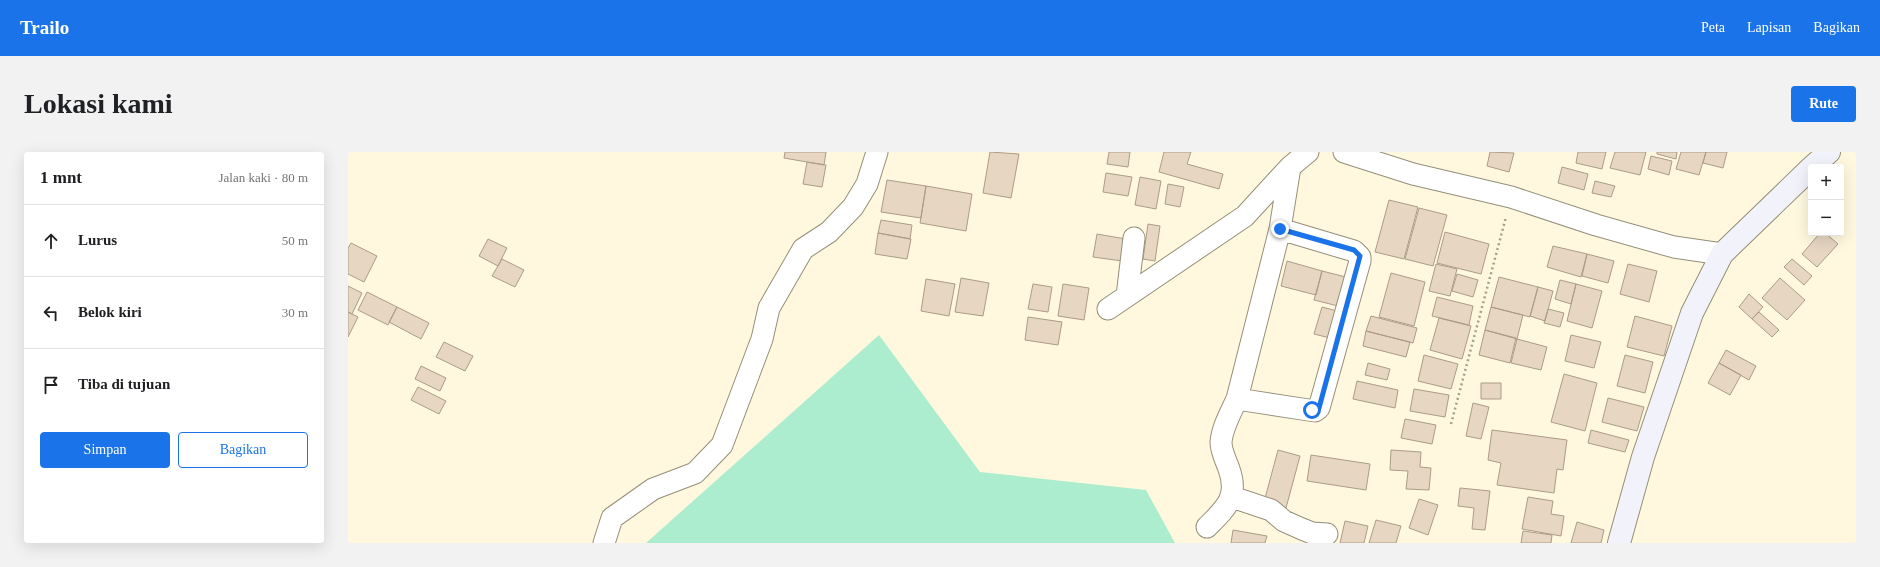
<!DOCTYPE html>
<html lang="id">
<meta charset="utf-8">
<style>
body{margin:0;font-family:"Times New Roman",serif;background:#f2f2f2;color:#202124}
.controls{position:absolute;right:12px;top:12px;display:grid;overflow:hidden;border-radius:4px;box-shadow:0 4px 16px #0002}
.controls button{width:36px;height:36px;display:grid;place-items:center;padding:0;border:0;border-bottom:1px solid #e0e0e0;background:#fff;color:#202124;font:20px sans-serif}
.stop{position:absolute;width:12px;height:12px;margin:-9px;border:3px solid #1a73e8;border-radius:50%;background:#fff}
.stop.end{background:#1a73e8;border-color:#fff;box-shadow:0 1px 4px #0008}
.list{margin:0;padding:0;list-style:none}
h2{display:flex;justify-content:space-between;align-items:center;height:52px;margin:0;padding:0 16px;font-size:17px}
h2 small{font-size:13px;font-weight:400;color:#757577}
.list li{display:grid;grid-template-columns:26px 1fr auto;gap:12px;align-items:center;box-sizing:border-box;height:72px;padding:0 16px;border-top:1px solid #e0e0e0}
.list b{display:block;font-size:15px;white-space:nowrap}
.list em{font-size:13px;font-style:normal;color:#757577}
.actions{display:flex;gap:8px;padding:12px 16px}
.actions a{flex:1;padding:9px 0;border:1px solid #1a73e8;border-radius:4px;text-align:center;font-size:14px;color:#1a73e8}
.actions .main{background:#1a73e8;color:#fff}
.icon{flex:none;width:22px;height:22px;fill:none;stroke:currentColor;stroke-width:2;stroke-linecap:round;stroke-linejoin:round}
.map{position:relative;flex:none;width:1508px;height:391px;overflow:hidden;border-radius:4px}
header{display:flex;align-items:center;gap:24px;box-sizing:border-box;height:56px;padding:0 20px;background:#1a73e8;color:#fff}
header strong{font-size:19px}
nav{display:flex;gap:22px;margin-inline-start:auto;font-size:14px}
.intro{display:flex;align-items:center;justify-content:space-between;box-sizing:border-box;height:96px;padding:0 24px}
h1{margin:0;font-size:28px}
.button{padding:10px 18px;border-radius:4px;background:#1a73e8;color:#fff;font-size:14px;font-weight:700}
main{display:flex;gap:24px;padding:0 24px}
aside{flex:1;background:#fff;border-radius:4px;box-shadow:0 4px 16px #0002}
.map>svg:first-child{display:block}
.green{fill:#acedcf}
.building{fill:#e7d6c2;stroke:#ab9b88}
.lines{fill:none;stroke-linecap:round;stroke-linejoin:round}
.minor-casing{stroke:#958f79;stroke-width:23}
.secondary-casing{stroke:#958f79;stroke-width:24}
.path{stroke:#a5a08e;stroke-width:2.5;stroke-dasharray:2 3;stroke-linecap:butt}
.minor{stroke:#fff;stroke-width:21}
.secondary{stroke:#f2f2fa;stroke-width:22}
.route{stroke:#1a73e8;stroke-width:5}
</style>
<header>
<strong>Trailo</strong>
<nav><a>Peta</a><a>Lapisan</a><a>Bagikan</a></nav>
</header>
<div class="intro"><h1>Lokasi kami</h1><a class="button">Rute</a></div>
<main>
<aside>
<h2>1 mnt<small>Jalan kaki · 80 m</small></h2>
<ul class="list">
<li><svg class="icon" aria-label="ahead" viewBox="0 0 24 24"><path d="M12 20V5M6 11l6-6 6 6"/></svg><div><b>Lurus</b></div><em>50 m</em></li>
<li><svg class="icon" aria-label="left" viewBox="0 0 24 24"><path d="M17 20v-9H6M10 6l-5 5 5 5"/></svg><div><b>Belok kiri</b></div><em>30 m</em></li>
<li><svg class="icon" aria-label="arrive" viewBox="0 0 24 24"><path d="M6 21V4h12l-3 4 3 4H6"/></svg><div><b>Tiba di tujuan</b></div></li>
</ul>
<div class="actions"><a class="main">Simpan</a><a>Bagikan</a></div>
</aside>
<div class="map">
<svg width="1508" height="391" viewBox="0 0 1508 391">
<rect width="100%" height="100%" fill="#fff8df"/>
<path class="green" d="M 531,183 L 632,320 L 798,338 L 827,391 L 298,391 Z"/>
<path class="building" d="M 437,0 L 478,0 L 476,13 L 436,6 Z
M 642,0 L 671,2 L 663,46 L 635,41 Z
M 761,0 L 782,0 L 780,15 L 759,12 Z
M 816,0 L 843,0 L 839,12 L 875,22 L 871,37 L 811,20 Z
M 1142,0 L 1166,1 L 1161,20 L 1139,14 Z
M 1230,0 L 1258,0 L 1254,17 L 1228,11 Z
M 1267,0 L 1298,0 L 1292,23 L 1262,16 Z
M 1309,0 L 1329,0 L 1328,7 L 1309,2 Z
M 1333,0 L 1358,0 L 1351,23 L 1328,17 Z
M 1358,0 L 1379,0 L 1375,16 L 1355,11 Z
M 1303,4 L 1324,9 L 1321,23 L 1300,17 Z
M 459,10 L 478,13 L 474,35 L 455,32 Z
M 1214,15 L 1240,22 L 1236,38 L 1210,31 Z
M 758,21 L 784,25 L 780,44 L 755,40 Z
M 792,25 L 813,29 L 808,57 L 787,53 Z
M 539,28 L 578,34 L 573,66 L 533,60 Z
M 1247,29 L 1267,34 L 1263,45 L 1244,41 Z
M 820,32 L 836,35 L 832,55 L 817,52 Z
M 578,34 L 624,42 L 618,79 L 572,71 Z
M 1041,48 L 1070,55 L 1056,107 L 1027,100 Z
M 1071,56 L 1099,63 L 1085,114 L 1057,107 Z
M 533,68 L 564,73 L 562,87 L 530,81 Z
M 800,72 L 812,74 L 807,109 L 795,107 Z
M 1097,80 L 1141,92 L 1133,122 L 1089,111 Z
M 530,81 L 563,87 L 559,107 L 527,102 Z
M 1472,81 L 1477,81 L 1490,92 L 1469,115 L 1454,102 Z
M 749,82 L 778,87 L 774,109 L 745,105 Z
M 140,87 L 159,96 L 150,114 L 131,104 Z
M 3,91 L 29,104 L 16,130 L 0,122 L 0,96 Z
M 1205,94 L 1239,102 L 1233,125 L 1199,115 Z
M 1239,102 L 1266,109 L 1260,131 L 1234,124 Z
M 154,107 L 176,118 L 167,135 L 144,124 Z
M 1444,107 L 1464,124 L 1456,133 L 1436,115 Z
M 939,109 L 974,119 L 968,143 L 933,134 Z
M 1088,112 L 1109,117 L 1102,144 L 1081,139 Z
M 1280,112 L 1309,119 L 1301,150 L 1272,142 Z
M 974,119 L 998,125 L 990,154 L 966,148 Z
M 1043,121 L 1077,130 L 1066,174 L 1031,165 Z
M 1109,122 L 1130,128 L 1125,145 L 1104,139 Z
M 1151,125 L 1190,135 L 1182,165 L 1143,155 Z
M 613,126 L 641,131 L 635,164 L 607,160 Z
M 1432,126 L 1457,148 L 1439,168 L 1414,146 Z
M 578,127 L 607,132 L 601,164 L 573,159 Z
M 1212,128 L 1228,132 L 1223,152 L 1207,147 Z
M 685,132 L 704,135 L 700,160 L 680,157 Z
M 715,132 L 741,136 L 736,168 L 710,164 Z
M 1228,132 L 1254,139 L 1244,176 L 1219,169 Z
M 0,134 L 14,141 L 4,162 L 0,160 Z
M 1190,135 L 1205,139 L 1197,169 L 1182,164 Z
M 19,140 L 49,155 L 40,173 L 10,158 Z
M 1401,142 L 1415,155 L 1404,167 L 1391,155 Z
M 1089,145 L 1125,154 L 1121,173 L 1084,164 Z
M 49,155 L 81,171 L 73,187 L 41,170 Z
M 974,155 L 989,159 L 982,186 L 966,182 Z
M 1143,155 L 1175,163 L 1169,187 L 1137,178 Z
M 1200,157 L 1216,161 L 1212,175 L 1196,171 Z
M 0,160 L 10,165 L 0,185 Z
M 1411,160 L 1431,178 L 1424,185 L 1404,167 Z
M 1023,164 L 1069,176 L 1065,191 L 1018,179 Z
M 1287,164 L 1324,174 L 1316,204 L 1279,195 Z
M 680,165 L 714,170 L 710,193 L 677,188 Z
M 1091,166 L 1123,174 L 1114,207 L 1082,198 Z
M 1137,178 L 1168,186 L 1162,211 L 1131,203 Z
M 1018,179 L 1062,190 L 1058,205 L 1015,194 Z
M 1223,183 L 1253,190 L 1246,216 L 1217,209 Z
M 1169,187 L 1199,195 L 1193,218 L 1163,211 Z
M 96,190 L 125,204 L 117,219 L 88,205 Z
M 1378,198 L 1408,214 L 1401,228 L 1371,211 Z
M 1076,203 L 1110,212 L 1103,237 L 1070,229 Z
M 1277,203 L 1305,210 L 1297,241 L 1269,234 Z
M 1020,211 L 1042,217 L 1039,228 L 1017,223 Z
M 1371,211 L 1393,223 L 1382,243 L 1360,231 Z
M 73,214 L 98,226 L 92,239 L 67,227 Z
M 1216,222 L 1249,231 L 1237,279 L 1203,270 Z
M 1009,229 L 1050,238 L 1047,256 L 1005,247 Z
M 1133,231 L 1153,231 L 1153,247 L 1133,247 Z
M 70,235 L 98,249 L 91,262 L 63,248 Z
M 1066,237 L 1101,243 L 1097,265 L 1062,259 Z
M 1260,246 L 1296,255 L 1289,279 L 1254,270 Z
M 1125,251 L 1141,255 L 1133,287 L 1118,284 Z
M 1057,267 L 1088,273 L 1084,292 L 1053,286 Z
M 1144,278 L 1219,288 L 1215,318 L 1209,317 L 1206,341 L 1149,333 L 1153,311 L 1140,308 Z
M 1243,278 L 1281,288 L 1277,300 L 1240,291 Z
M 930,298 L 952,304 L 938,356 L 916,350 Z
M 1043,298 L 1073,300 L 1072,315 L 1083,316 L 1081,338 L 1058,337 L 1060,319 L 1042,318 Z
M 963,303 L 1022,312 L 1018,338 L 959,329 Z
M 1112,336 L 1142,339 L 1137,378 L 1124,377 L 1126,356 L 1110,354 Z
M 1180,345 L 1205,349 L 1203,362 L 1216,364 L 1213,384 L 1174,377 Z
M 1071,347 L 1090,353 L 1080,383 L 1061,376 Z
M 1028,368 L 1053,374 L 1048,391 L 1021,391 Z
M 997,369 L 1020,374 L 1016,391 L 992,391 Z
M 1229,370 L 1256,378 L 1253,391 L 1223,391 Z
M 885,378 L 919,384 L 917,391 L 883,391 Z
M 1175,379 L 1204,383 L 1203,391 L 1173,391 Z"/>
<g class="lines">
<defs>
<path id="minor" d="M 996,0 L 1065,22 L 1163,45 L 1248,73 L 1326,95 L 1374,102
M 779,144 L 786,86
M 760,157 L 897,64 L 942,15 L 960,0
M 889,247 L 967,259 L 971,256 L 1012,109 L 1012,105 L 1006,99 L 932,77
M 884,345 L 923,358 L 936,369 L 954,377 L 964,381 L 979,382
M 859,375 C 878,356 891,345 881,317 C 878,308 873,300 873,290 C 874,276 883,260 889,247 L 932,77 L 942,15
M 256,391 L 264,366 L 305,337 L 347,321 L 374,293 L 414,187 L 421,156 L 455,97 L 481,80 L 505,55 L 519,32 L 529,0"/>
<path id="secondary" d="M 1464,15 L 1481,0
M 1271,391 L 1295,305 L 1344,161 L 1374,102 L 1463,16"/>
</defs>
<use href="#minor" class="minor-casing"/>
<use href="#secondary" class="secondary-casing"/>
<path class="path" d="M 1103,272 L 1158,65"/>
<use href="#minor" class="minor"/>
<use href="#secondary" class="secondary"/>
</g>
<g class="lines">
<path class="route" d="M 932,77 L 1006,98 L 1012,104 L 971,256 L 969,258 L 964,258"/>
</g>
</svg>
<div class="controls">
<button>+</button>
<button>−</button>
</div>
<div class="stop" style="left:964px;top:258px"></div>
<div class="stop end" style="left:932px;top:77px"></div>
</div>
</main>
